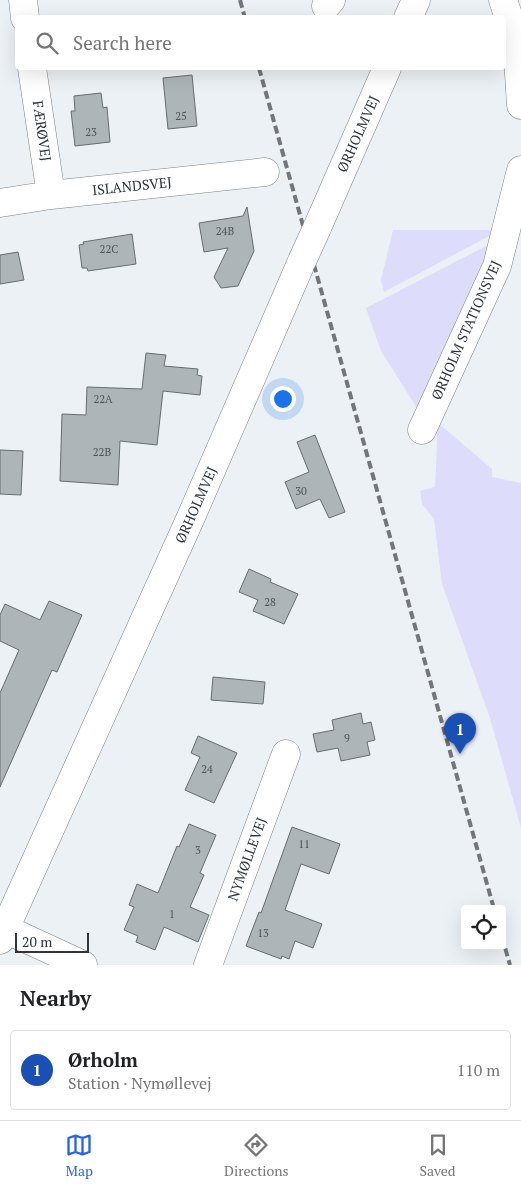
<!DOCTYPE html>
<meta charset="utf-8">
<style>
body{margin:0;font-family:"PT Serif",serif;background:#f6f6f6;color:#202124}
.controls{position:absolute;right:15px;bottom:15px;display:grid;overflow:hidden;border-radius:5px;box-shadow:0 5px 20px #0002}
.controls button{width:45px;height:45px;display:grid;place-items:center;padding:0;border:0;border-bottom:1px solid #e0e0e0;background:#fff;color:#202124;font:25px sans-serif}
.scale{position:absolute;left:15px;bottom:12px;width:74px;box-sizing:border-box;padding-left:5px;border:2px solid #323436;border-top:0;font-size:14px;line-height:18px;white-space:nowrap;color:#323436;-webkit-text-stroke:4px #fdfeff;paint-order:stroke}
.you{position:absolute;left:282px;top:398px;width:18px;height:18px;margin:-12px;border:4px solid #fff;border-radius:50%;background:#1a73e8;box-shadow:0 0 0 8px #1a73e833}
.badge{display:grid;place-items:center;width:32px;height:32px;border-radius:50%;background:#2563eb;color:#fff;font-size:16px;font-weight:700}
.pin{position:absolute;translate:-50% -41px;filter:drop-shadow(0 1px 2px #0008)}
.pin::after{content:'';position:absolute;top:26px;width:18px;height:15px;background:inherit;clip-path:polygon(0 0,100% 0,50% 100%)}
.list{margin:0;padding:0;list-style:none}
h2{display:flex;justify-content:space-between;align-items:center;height:65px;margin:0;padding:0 20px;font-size:21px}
h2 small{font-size:16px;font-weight:400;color:#757577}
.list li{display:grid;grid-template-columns:32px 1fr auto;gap:15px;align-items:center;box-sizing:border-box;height:80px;margin:0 10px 10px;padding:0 10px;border:1px solid #e0e0e0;border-radius:5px}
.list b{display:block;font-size:19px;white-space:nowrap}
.list p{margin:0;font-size:16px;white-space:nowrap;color:#757577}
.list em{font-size:16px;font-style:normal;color:#757577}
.icon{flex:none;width:28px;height:28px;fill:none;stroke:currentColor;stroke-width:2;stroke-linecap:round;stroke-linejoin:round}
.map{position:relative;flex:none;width:521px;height:965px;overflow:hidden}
.search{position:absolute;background:#fff;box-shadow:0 5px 20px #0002;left:15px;right:15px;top:15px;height:55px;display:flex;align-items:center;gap:12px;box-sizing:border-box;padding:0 18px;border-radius:5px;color:#757577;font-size:19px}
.sheet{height:155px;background:#fff}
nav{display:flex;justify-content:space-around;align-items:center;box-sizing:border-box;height:70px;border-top:1px solid #e0e0e0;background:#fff;font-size:14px;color:#757577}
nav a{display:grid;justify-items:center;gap:2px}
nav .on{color:#2563eb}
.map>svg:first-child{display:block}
.green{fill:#dedcfb}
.building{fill:#aeb5b8;stroke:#666c6f}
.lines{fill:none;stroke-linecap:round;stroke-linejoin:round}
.minor-casing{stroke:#7e8387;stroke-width:29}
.minor{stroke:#fff;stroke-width:28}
.rail{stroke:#737679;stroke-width:4;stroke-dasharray:8 4;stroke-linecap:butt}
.minor-bridge-casing{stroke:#7e8387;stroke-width:29;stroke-linecap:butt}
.minor-bridge{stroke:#fff;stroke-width:28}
.labels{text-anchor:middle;stroke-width:4;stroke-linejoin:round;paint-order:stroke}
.number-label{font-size:11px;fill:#515456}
.street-label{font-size:14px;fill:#323436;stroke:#fdfeff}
</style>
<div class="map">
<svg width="521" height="965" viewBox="0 0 521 965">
<rect width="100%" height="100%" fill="#ecf1f6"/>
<path class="green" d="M 393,230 L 493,230 L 493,234 L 384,292 L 381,280 Z
M 492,243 L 436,372 L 417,408 L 381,351 L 366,308 Z
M 436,421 L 492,469 L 492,477 L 521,483 L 521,828 L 490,718 L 442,584 L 434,519 L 422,504 L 420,491 L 435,487 L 437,443 Z"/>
<path class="building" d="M 192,75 L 197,126 L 168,129 L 163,78 Z
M 101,93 L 103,108 L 107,107 L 110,142 L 75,146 L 71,111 L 75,111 L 74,96 Z
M 247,207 L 254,251 L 238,286 L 221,288 L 214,277 L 228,248 L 204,252 L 199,223 L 243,216 Z
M 132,234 L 136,264 L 88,271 L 87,268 L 82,268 L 79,245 L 84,244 L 83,242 Z
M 18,252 L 24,280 L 0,284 L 0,255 Z
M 146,353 L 166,355 L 164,366 L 198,369 L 197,375 L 202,376 L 200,395 L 163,391 L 157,445 L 120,441 L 118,485 L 60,481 L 62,414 L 86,415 L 87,387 L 142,389 Z
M 315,435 L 345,512 L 329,518 L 320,499 L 296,509 L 285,482 L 309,472 L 297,442 Z
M 0,450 L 23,451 L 21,495 L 0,494 Z
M 249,569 L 271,579 L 270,582 L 298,594 L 284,624 L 253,611 L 258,600 L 239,592 Z
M 49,601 L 82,615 L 57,672 L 52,670 L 0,787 L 0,693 L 19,650 L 0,641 L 0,615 L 5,604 L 40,620 Z
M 213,677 L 265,682 L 263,704 L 211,700 Z
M 361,713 L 363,724 L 371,722 L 375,740 L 367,742 L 370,755 L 341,761 L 338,748 L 317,752 L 313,734 L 334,730 L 332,720 Z
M 198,736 L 237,753 L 214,803 L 185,790 L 200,757 L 191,753 Z
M 189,824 L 216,835 L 200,873 L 204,875 L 190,907 L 209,915 L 198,942 L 164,927 L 155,950 L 136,942 L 138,936 L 124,930 L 134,907 L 129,905 L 137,884 L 158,893 L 177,846 L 179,847 Z
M 292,827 L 340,844 L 329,874 L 301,864 L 285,910 L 322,924 L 313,948 L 295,941 L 289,959 L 282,956 L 281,959 L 246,946 L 259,912 L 261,913 Z"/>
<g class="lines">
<defs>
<path id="minor" d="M 23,0 L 25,18
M 503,0 L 517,42 L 521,105
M 326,6 L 331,0
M 408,18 L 416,0
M 32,68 L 51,195
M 0,203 L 51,195 L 265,172
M 317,228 L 387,68
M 422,430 L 497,266 L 521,170
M 5,929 L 83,965
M 0,940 L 191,517 L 302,261
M 208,965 L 286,754"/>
</defs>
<use href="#minor" class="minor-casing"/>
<use href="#minor" class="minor"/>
<path class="rail" d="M 240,0 L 245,18
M 259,68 L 494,909
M 502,937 L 510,965"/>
<defs>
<path id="minor-bridge" d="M 302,261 L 317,228"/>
</defs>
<use href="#minor-bridge" class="minor-bridge-casing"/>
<use href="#minor-bridge" class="minor-bridge"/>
</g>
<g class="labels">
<g class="number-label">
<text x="181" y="120">25</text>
<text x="91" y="136">23</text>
<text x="225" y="235">24B</text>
<text x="109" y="253">22C</text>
<text x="103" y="403">22A</text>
<text x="102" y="456">22B</text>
<text x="301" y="495">30</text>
<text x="270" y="606">28</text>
<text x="347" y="742">9</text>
<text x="207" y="773">24</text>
<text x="304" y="848">11</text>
<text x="198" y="854">3</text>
<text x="172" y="918">1</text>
<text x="263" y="937">13</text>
</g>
<g class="street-label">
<text transform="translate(42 131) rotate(82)" y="5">FÆRØVEJ</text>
<text transform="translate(358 134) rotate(-66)" y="5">ØRHOLMVEJ</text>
<text transform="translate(132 186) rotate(-6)" y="5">ISLANDSVEJ</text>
<text transform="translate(466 330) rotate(-66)" y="5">ØRHOLM STATIONSVEJ</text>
<text transform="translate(196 505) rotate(-66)" y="5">ØRHOLMVEJ</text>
<text transform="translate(247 859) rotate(-70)" y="5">NYMØLLEVEJ</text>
</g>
</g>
</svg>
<div class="controls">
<button><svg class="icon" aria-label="locate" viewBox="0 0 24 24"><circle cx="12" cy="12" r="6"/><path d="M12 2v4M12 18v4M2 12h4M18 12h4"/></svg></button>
</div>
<div class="scale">20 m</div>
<div class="you"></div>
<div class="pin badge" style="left:460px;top:754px;background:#1a4fb4">1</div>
<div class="search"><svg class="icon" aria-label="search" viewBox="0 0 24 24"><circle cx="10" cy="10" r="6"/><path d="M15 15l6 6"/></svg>Search here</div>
</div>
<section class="sheet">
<h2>Nearby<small></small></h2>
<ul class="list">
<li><span class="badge" style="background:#1a4fb4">1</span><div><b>Ørholm</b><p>Station · Nymøllevej</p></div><em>110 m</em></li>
</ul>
</section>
<nav>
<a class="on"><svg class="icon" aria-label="map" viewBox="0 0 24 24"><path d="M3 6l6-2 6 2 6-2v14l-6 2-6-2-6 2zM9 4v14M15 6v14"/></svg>Map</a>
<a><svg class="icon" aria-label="directions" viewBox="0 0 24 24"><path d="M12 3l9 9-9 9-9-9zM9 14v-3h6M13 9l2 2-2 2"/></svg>Directions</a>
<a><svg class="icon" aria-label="saved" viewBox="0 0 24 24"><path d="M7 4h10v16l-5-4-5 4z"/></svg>Saved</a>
</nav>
